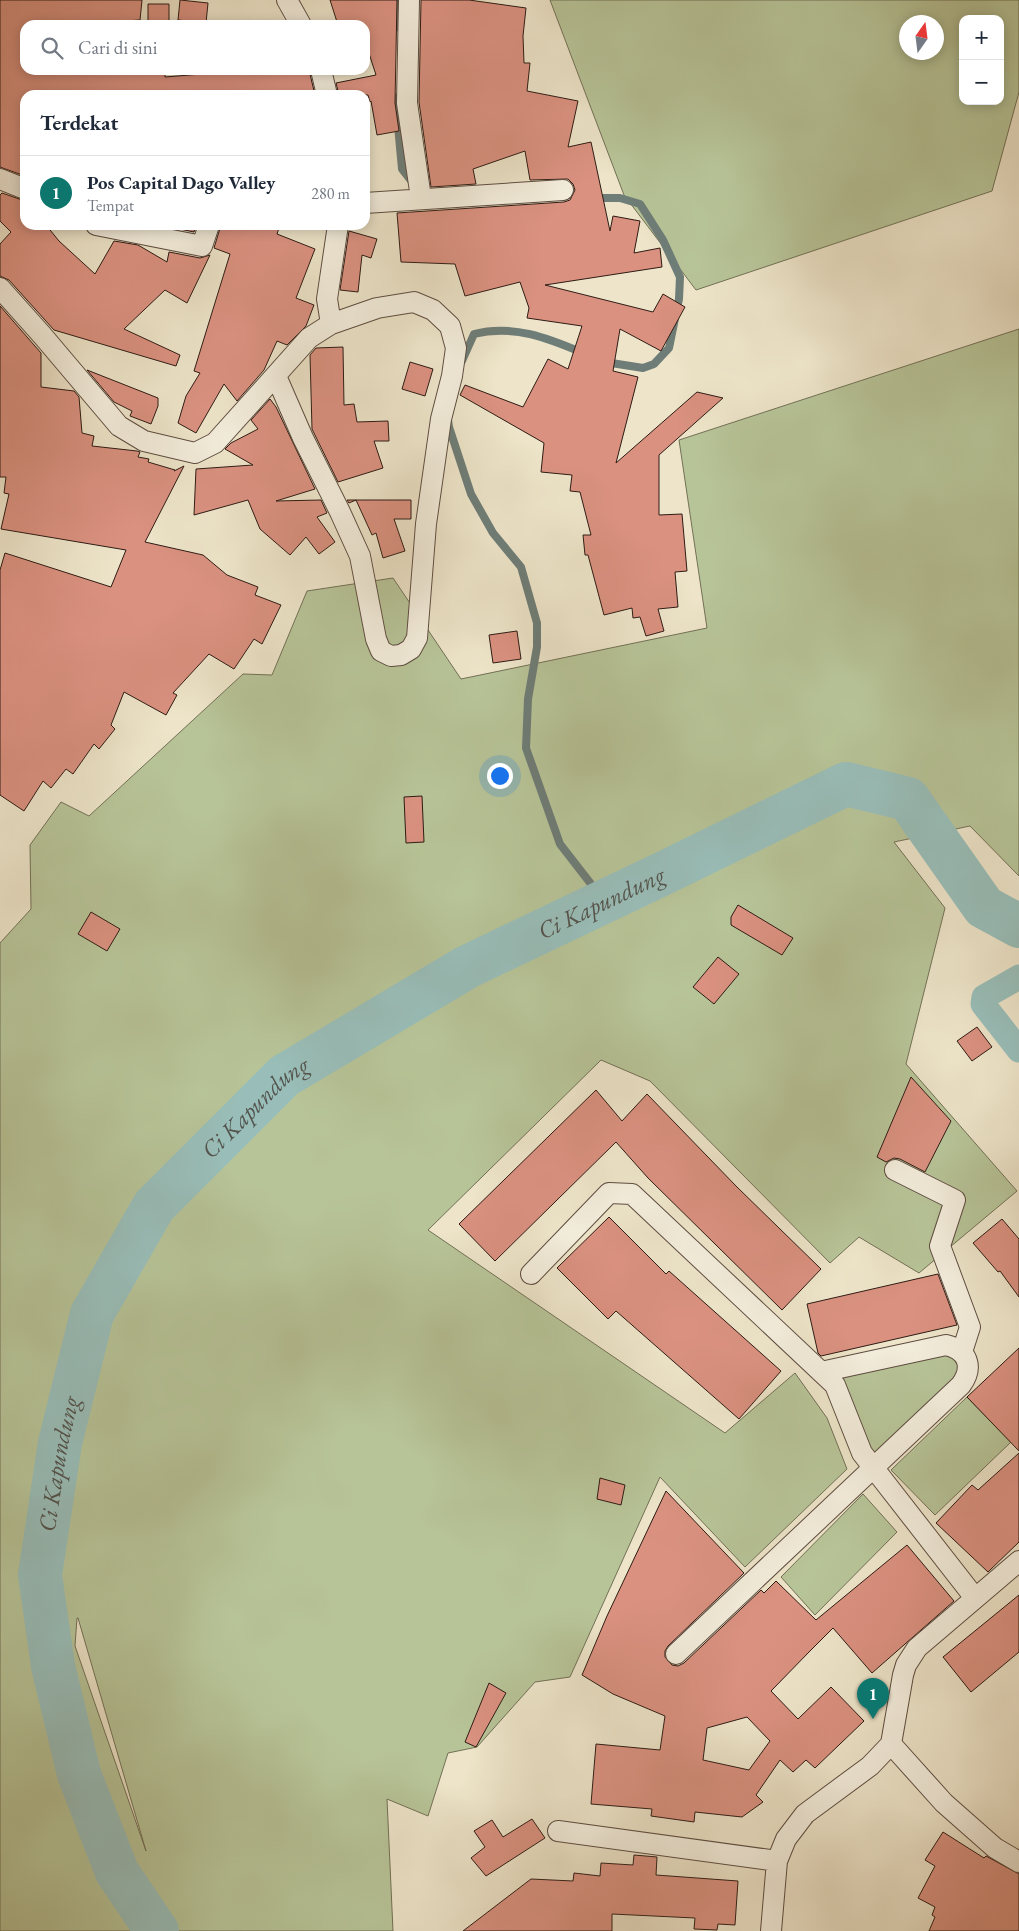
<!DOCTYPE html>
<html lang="id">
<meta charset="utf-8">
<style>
body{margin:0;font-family:"EB Garamond",serif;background:#f2f2f3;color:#1f2937}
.controls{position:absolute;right:15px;top:15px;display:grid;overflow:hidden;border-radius:10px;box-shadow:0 2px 12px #0003}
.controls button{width:45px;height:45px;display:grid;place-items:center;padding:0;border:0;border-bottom:1px solid #e0e1e3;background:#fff;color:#1f2937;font:25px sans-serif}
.compass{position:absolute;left:899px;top:15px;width:45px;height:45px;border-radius:50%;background:#fff;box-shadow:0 2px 12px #0003;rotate:14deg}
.you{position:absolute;left:499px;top:775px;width:18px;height:18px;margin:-12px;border:4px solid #fff;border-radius:50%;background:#1a73e8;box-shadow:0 0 0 8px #1a73e833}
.badge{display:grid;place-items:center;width:32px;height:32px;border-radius:50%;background:#0f766e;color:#fff;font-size:16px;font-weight:700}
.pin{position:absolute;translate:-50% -41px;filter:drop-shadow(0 1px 2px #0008)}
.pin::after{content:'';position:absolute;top:26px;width:18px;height:15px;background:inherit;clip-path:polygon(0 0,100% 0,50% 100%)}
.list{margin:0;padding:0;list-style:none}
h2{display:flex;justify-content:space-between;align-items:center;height:65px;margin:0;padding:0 20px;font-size:21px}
h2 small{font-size:16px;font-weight:400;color:#747a83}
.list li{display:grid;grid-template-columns:32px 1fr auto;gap:15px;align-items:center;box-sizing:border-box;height:75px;padding:0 20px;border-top:1px solid #e0e1e3}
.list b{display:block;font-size:19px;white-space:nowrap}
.list p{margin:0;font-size:16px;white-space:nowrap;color:#747a83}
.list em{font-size:16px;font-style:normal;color:#747a83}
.icon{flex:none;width:28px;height:28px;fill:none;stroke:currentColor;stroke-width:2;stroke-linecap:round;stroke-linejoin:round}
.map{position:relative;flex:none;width:1019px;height:1931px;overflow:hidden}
.search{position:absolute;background:#fff;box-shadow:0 2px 12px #0003;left:20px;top:20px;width:350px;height:55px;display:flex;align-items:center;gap:12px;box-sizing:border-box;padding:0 18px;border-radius:15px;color:#747a83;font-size:19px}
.panel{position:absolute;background:#fff;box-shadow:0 2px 12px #0003;left:20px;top:90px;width:350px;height:140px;border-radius:15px}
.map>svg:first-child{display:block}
.green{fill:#b7c498;stroke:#727056;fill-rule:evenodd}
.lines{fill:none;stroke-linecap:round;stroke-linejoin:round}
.stream{stroke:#6e7d77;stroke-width:8}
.canal{stroke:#99beb9;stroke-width:25}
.river{stroke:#99beb9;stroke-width:44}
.building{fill:#da9180;stroke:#2e1b14;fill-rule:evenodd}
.minor-casing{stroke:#5e4d41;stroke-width:22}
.minor{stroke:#f3eddc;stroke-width:20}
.labels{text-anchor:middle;stroke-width:4.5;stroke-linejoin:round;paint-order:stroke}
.water-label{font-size:24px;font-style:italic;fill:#53544e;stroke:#f3eddc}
</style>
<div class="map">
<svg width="1019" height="1931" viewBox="0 0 1019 1931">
<rect width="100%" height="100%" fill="#ede4c9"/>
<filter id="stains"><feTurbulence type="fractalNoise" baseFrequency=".004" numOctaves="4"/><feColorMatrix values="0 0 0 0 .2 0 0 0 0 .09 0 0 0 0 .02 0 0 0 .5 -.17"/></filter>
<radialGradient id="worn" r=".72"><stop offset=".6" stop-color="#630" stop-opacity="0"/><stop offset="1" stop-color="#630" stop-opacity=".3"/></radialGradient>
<path class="green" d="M 550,0 L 1019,0 L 1019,92 L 992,191 L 696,290 L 624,195 ZM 963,19 L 1000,19 L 1000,101 L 963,101 ZM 906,22 L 936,22 L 936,52 L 906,52 Z
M 1019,329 L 1019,876 L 970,826 L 894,842 L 945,908 L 906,1064 L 1017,1191 L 919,1273 L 859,1237 L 830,1263 L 650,1081 L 601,1060 L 428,1230 L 725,1433 L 795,1373 L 827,1418 L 847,1469 L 745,1567 L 660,1477 L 570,1677 L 535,1682 L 477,1747 L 448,1753 L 428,1816 L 387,1799 L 393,1931 L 0,1931 L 0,943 L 31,909 L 30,845 L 61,802 L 89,816 L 243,674 L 272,675 L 307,591 L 393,578 L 461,679 L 707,628 L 679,440 ZM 77,1618 L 78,1618 L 146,1851 L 75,1646 Z
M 946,1349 L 964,1368 L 874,1463 L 829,1374 Z
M 967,1397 L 1011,1442 L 935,1515 L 891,1470 Z
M 863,1494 L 897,1532 L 815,1615 L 781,1577 Z"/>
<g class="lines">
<path class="stream" d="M 397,0 L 400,28
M 398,97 L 397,115 L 402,169 L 413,183
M 595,198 L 620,198 L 640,204 L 663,240 L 680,277 L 679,299 L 669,348 L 654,364 L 643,368 L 605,362
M 462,361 L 474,334 C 513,324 548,338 583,353
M 448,420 L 449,427 L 471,494 L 493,533 L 521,567 L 537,623 L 537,647 L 528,699 L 526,748 L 560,844 L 605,902"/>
<path class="canal" d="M 1019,977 L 984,997 L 983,1004 L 1019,1050"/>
<path class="river" id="s1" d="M 157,1931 L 117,1872 L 79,1774 L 53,1666 L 40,1575 L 60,1443 L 92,1314 L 154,1206 L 284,1076 L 467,967 L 668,871 L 846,784 L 908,799 L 984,907 L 1019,926"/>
</g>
<path class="building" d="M 0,0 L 142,0 L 140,20 L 108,22 L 108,25 L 25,25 L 25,70 L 165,70 L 165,77 L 202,74 L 203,70 L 309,70 L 315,95 L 25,95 L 25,176 L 0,167 Z
M 180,0 L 208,3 L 206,23 L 178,20 Z
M 330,0 L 397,0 L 395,103 L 399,131 L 377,135 L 371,101 L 370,102 L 368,95 L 339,95 L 336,83 L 376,75 L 365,41 L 365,25 L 338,25 Z
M 421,0 L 469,0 L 526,8 L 523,36 L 524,63 L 530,63 L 527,91 L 578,101 L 568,147 L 591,142 L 610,231 L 613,216 L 640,221 L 634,253 L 660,248 L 662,267 L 545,285 L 653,312 L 663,294 L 685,307 L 661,351 L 620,329 L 613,371 L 638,377 L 616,463 L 697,392 L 723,398 L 659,455 L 659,515 L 682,514 L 687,571 L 675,572 L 678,607 L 658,609 L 664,631 L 646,636 L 640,617 L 633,618 L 632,608 L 604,615 L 588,555 L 585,555 L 583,535 L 591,535 L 580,492 L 570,491 L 572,475 L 541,472 L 544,443 L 460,395 L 465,385 L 523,407 L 548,359 L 568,369 L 582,326 L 527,318 L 529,308 L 520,282 L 465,296 L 455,264 L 401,262 L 397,213 L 564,202 L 570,200 L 575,190 L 573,184 L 568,179 L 530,180 L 525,151 L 473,169 L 476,184 L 431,187 L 419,102 Z
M 148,4 L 169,4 L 169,25 L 148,25 Z
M 2,193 L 25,201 L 25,225 L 46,225 L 59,241 L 95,274 L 114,241 L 138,245 L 167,262 L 169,252 L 200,258 L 210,255 L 187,303 L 165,290 L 124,329 L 180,355 L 176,366 L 54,330 L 9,280 L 0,276 L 0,244 L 11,232 L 0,221 L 0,195 Z
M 175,225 L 196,225 L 194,232 L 175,228 Z
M 221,225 L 280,225 L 277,234 L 315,249 L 296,298 L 314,305 L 306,326 L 287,345 L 277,341 L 264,370 L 237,401 L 224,384 L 196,433 L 178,423 L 186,396 L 200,373 L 194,371 L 230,254 L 214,248 Z
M 349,231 L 377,239 L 371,258 L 362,255 L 358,292 L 340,290 Z
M 0,306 L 41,353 L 41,387 L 74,391 L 79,397 L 82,433 L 94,436 L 92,446 L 137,451 L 140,452 L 138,457 L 149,459 L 148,462 L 175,470 L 174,471 L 184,466 L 145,542 L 203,555 L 227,575 L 258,587 L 255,595 L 281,605 L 262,644 L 254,639 L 234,669 L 209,654 L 173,693 L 177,695 L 166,715 L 124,692 L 111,725 L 115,729 L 99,749 L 94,744 L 73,774 L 66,769 L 51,788 L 43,781 L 24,811 L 0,795 L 0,570 L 5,553 L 111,587 L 126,550 L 1,529 L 9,494 L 4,493 L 6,477 L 0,477 Z
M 343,347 L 344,405 L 354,404 L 357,422 L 388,421 L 389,441 L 374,441 L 383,468 L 338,482 L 312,429 L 310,355 L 316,348 Z
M 410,362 L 433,369 L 425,396 L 402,389 Z
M 87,370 L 158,398 L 158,406 L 151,424 L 130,416 L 132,411 L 114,402 Z
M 270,399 L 276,407 L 315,489 L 276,501 L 321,500 L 327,513 L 317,517 L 335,542 L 319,554 L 306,537 L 290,555 L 260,529 L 248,500 L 194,515 L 196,469 L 253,465 L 225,449 L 231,443 L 258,429 L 251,420 Z
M 347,500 L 411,500 L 411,519 L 394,519 L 405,551 L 383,558 L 376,533 L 372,535 L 356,500 L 349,503 Z
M 517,631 L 521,659 L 493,663 L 489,635 Z
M 422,796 L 424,842 L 406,843 L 404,797 Z
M 738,905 L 793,938 L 782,955 L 731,925 L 731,917 Z
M 91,912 L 120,929 L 107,951 L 78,934 Z
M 718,957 L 739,974 L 714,1004 L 693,987 Z
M 977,1027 L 992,1047 L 972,1061 L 957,1041 Z
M 911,1077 L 951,1121 L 925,1172 L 900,1159 L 894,1158 L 886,1162 L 877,1157 Z
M 596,1090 L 622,1121 L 647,1094 L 737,1187 L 821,1269 L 782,1310 L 648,1178 L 616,1142 L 495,1261 L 459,1224 Z
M 609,1217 L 666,1274 L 669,1271 L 781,1371 L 739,1419 L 616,1311 L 608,1319 L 557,1268 Z
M 1002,1219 L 1019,1239 L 1019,1297 L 1000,1271 L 998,1272 L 973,1243 Z
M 938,1274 L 957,1325 L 821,1356 L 818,1353 L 807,1304 Z
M 1019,1348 L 1019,1451 L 967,1397 Z
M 1019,1453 L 1019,1542 L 988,1572 L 936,1523 L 972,1485 L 978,1490 Z
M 600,1478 L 625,1485 L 621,1505 L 597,1499 Z
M 666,1491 L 744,1573 L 668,1646 L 665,1651 L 665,1657 L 672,1665 L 678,1666 L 684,1663 L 761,1590 L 764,1593 L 776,1581 L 816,1620 L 907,1545 L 954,1601 L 872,1673 L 833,1628 L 810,1651 L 771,1691 L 798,1719 L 831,1687 L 864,1721 L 815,1768 L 806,1760 L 793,1772 L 780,1760 L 756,1795 L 763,1802 L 742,1817 L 695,1812 L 694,1822 L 651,1816 L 652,1809 L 591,1804 L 596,1744 L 660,1750 L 665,1716 L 613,1694 L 582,1675 L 607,1616 ZM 747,1717 L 770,1741 L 749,1770 L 703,1760 L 707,1728 Z
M 1019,1595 L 1019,1652 L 971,1692 L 943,1657 Z
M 489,1683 L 506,1693 L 476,1747 L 465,1742 Z
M 532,1819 L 545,1838 L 486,1876 L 471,1858 L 485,1847 L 474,1831 L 492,1820 L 503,1837 Z
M 943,1832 L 984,1858 L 986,1856 L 1019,1874 L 1019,1931 L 929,1931 L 935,1917 L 932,1915 L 935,1907 L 918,1898 L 935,1866 L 925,1860 Z
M 634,1855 L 657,1857 L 656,1875 L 738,1881 L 735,1925 L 718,1924 L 717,1930 L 694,1929 L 695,1918 L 612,1914 L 612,1931 L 463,1931 L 531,1879 L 573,1881 L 574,1873 L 600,1876 L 601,1863 L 633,1865 Z"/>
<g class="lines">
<defs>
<path id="minor" d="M 287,0 L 301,25
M 409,0 L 407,103 L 421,198
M 321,70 L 327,95
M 0,179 L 25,189
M 365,203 L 563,190
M 96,225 L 202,246 L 209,225
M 0,288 L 42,335 L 119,426 L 144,441 L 195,453 L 215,443 L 309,338 L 331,324 L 377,308 L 414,302 L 433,310 L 450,326 L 456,348 L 452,376 L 441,419 L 426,524 L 417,638 L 411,649 L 401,655 L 391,656 L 381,651 L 376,639 L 360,556 L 340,512 L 303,438 L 276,376
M 331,324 L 327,299 L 338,225
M 895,1170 L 955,1200 L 940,1246 L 970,1327 L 962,1352
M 531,1274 L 609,1193 L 632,1194 L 835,1385 L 862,1453 L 975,1598
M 676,1654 L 961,1385 C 974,1367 968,1350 946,1345 L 821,1372
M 891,1744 L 944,1803 L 995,1848 L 1019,1862
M 558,1831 L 777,1861
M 771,1931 L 777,1861 L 786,1839 L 805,1814 L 870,1766 L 891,1744 L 903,1675 L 906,1665 L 917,1648 L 1019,1561"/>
</defs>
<use href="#minor" class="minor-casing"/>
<use href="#minor" class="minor"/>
</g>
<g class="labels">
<g class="water-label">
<text dy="8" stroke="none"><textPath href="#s1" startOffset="1316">Ci Kapundung</textPath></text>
<text dy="8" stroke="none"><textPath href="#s1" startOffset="912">Ci Kapundung</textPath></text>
<text dy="8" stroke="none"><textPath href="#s1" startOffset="492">Ci Kapundung</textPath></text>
</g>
</g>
<rect width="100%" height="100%" filter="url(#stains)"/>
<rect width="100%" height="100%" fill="url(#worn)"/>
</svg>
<div class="controls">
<button>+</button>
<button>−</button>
</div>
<svg class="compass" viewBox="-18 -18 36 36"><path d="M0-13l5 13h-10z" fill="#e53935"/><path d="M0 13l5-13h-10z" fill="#747a83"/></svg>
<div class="you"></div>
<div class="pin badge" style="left:873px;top:1719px">1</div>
<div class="search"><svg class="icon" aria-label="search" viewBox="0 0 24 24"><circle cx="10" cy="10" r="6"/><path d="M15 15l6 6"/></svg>Cari di sini</div>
<section class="panel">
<h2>Terdekat<small></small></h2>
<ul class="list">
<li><span class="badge">1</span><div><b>Pos Capital Dago Valley</b><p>Tempat</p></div><em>280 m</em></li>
</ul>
</section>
</div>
